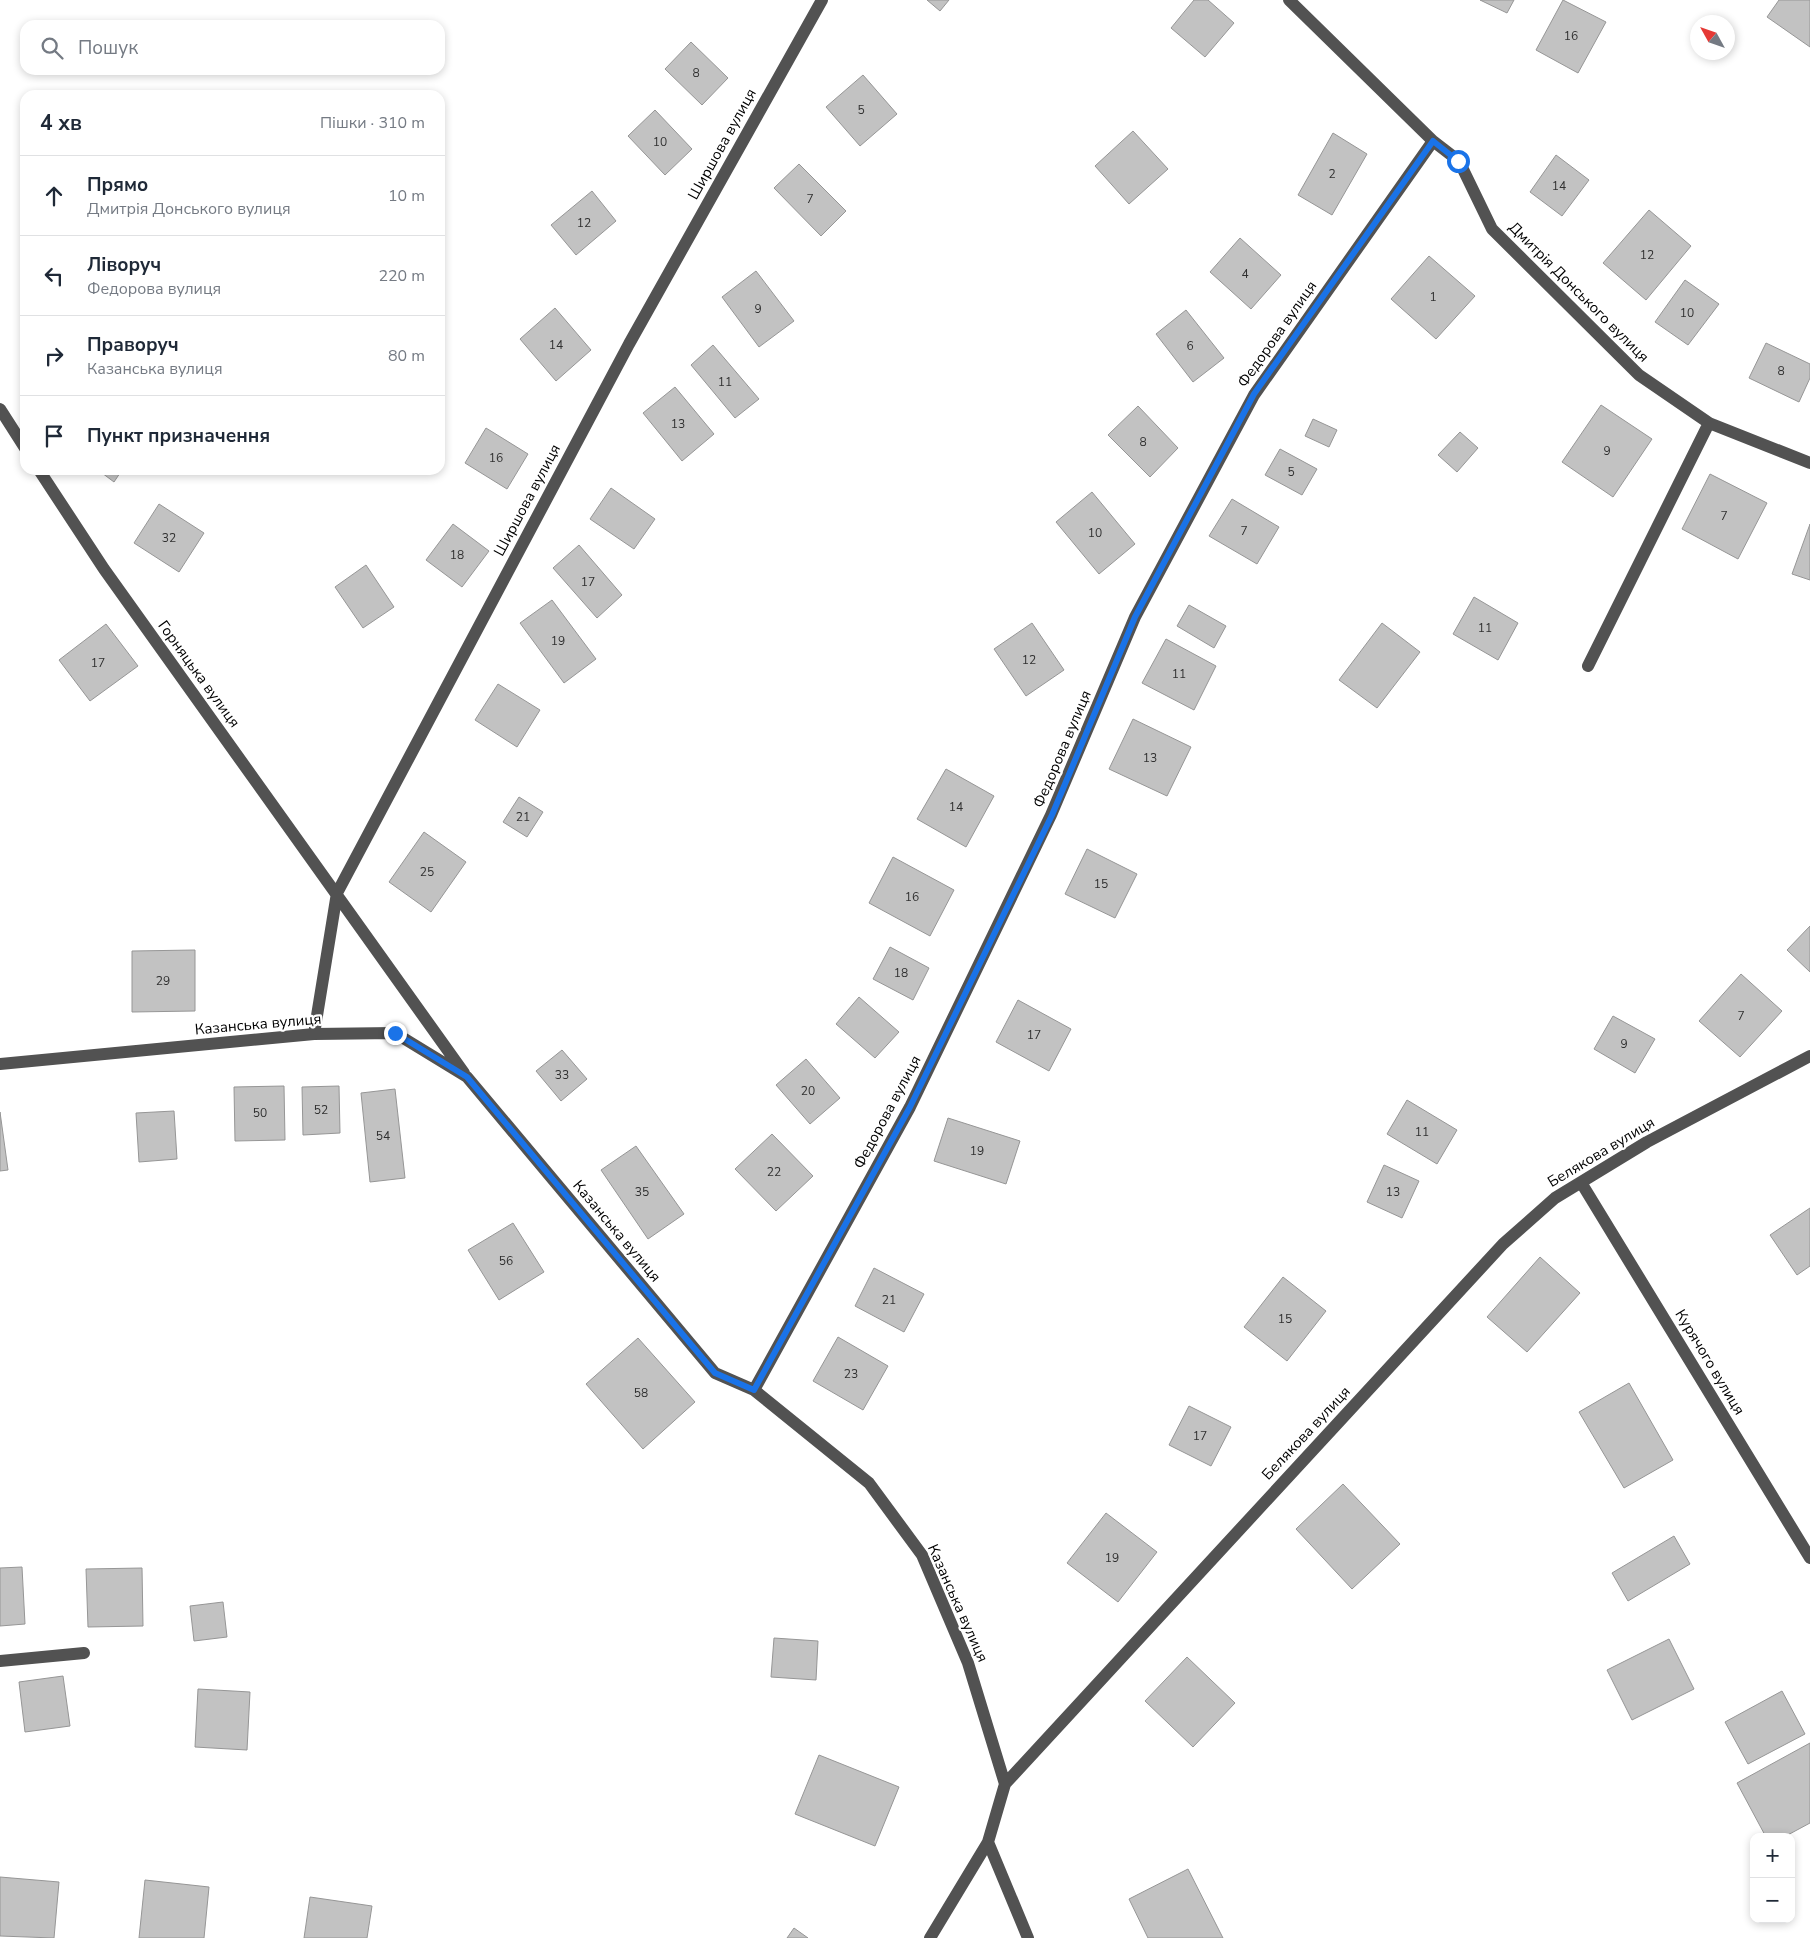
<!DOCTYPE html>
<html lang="uk">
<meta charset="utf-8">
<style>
body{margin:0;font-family:"Nunito Sans",sans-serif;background:#f2f2f3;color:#1f2937}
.controls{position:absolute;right:15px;bottom:15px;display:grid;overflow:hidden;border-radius:10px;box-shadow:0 2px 8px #0003}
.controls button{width:45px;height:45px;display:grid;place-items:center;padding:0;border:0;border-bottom:1px solid #e0e1e3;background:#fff;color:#1f2937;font:25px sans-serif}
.compass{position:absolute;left:1690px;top:15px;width:45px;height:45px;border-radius:50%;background:#fff;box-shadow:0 2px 8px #0003;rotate:310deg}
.stop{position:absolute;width:15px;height:15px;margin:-11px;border:4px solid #1a73e8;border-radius:50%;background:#fff}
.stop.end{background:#1a73e8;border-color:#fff;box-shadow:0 1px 5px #0008}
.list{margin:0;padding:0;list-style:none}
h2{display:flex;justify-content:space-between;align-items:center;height:65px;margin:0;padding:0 20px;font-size:21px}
h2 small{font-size:16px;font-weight:400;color:#747a83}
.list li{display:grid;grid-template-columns:32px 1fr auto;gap:15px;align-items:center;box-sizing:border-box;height:80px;padding:0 20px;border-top:1px solid #e0e1e3}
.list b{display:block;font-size:19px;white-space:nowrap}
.list p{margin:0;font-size:16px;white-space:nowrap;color:#747a83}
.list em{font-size:16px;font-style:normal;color:#747a83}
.icon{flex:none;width:28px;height:28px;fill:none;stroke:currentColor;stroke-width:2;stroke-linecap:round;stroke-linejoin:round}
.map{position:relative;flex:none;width:1810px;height:1938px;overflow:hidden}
.search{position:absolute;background:#fff;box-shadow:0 2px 8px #0003;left:20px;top:20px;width:425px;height:55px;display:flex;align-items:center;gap:12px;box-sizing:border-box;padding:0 18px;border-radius:15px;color:#747a83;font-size:19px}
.panel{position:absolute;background:#fff;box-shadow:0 2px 8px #0003;left:20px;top:90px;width:425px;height:385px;border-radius:15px}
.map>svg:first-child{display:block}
.building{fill:#c2c2c2;stroke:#969696}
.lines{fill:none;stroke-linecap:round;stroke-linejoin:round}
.minor{stroke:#525252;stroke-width:12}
.route{stroke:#1a73e8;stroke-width:6}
.labels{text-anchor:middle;stroke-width:4.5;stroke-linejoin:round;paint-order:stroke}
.number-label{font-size:12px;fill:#303030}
.street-label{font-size:15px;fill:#000;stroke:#fff}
</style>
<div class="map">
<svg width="1810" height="1938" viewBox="0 0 1810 1938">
<rect width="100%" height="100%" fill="#fff"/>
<path class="building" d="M 927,0 L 949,0 L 940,11 Z
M 1194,0 L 1208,0 L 1234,23 L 1205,57 L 1171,28 Z
M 1480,0 L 1514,0 L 1507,13 Z
M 1563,0 L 1606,22 L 1578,73 L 1536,50 Z
M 1779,0 L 1810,0 L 1810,47 L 1767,17 Z
M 691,42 L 728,78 L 702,105 L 665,69 Z
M 863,75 L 897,114 L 860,146 L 826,107 Z
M 655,110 L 692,149 L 665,175 L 628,136 Z
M 1133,131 L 1168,169 L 1129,204 L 1095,166 Z
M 1333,133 L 1367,154 L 1332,215 L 1298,195 Z
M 1556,155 L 1589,180 L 1562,216 L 1530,192 Z
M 799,164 L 846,211 L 821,236 L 774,188 Z
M 592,191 L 616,221 L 576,255 L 551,225 Z
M 1649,210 L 1691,246 L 1646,300 L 1603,263 Z
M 1240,238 L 1281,275 L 1251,309 L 1210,272 Z
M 1429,256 L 1475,296 L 1436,339 L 1391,299 Z
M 756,271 L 794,321 L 759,347 L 722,297 Z
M 1685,280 L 1719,304 L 1688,345 L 1655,322 Z
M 555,308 L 591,350 L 556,381 L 520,339 Z
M 1186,310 L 1224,358 L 1193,382 L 1156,334 Z
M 1766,343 L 1810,364 L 1810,378 L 1799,402 L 1749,378 Z
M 713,345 L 759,399 L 735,418 L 691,365 Z
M 675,387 L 714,434 L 682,461 L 643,413 Z
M 1601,405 L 1652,439 L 1613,497 L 1562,462 Z
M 1138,406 L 1178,448 L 1150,477 L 1108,435 Z
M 1313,419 L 1337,430 L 1329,447 L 1305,436 Z
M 486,428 L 528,454 L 507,489 L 465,463 Z
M 1460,432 L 1478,448 L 1457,472 L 1438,455 Z
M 1280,449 L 1317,469 L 1302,495 L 1265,475 Z
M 98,470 L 122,470 L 114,482 Z
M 1710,474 L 1767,503 L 1738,559 L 1682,529 Z
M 611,488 L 655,519 L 634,549 L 590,519 Z
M 1092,492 L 1135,544 L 1099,574 L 1056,522 Z
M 1232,499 L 1279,527 L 1257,564 L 1209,536 Z
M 159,504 L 204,533 L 179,572 L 134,543 Z
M 453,524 L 489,551 L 462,587 L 426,560 Z
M 1810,524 L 1810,580 L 1792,574 Z
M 579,545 L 622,595 L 597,618 L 553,568 Z
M 366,565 L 394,607 L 363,628 L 335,587 Z
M 1474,597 L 1518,623 L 1498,660 L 1453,634 Z
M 552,600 L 596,659 L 564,683 L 520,623 Z
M 1189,605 L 1226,626 L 1214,648 L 1177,626 Z
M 1032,623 L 1064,670 L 1026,696 L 994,649 Z
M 1382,623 L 1420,652 L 1377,708 L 1339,680 Z
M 106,624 L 138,666 L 90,701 L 59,660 Z
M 1166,639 L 1216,666 L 1194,710 L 1142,683 Z
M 498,684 L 540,710 L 517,747 L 475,720 Z
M 1133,719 L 1191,747 L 1167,796 L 1109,769 Z
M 946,769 L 994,796 L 966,847 L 917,819 Z
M 519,797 L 543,812 L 527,837 L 503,822 Z
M 424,832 L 466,862 L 431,912 L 389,882 Z
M 1087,849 L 1137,874 L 1115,918 L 1065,894 Z
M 893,857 L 954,890 L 930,936 L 869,903 Z
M 1810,926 L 1810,972 L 1787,950 Z
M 890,947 L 929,968 L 913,1000 L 873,979 Z
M 195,950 L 195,1011 L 132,1012 L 132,951 Z
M 1741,974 L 1782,1011 L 1740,1057 L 1699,1021 Z
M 859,997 L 899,1032 L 875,1058 L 836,1024 Z
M 1018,1000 L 1071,1029 L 1049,1071 L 996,1042 Z
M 1613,1016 L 1655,1039 L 1635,1073 L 1594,1049 Z
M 562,1050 L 587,1079 L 561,1101 L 536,1071 Z
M 806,1059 L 840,1098 L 810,1124 L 776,1085 Z
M 284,1086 L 285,1140 L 235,1141 L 234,1087 Z
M 339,1086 L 340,1133 L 303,1135 L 302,1087 Z
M 395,1089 L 405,1178 L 370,1182 L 361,1093 Z
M 1407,1100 L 1457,1130 L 1437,1164 L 1387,1134 Z
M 174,1111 L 177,1159 L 139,1162 L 136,1113 Z
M 0,1112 L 8,1170 L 0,1171 Z
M 948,1118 L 1020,1141 L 1006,1184 L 934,1161 Z
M 772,1134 L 813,1176 L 776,1211 L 735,1169 Z
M 636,1146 L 684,1214 L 648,1239 L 601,1170 Z
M 1384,1165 L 1419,1181 L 1402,1218 L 1367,1202 Z
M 1810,1208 L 1810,1266 L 1797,1275 L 1770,1235 Z
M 513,1223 L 544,1272 L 499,1300 L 468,1250 Z
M 1540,1257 L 1580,1293 L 1527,1352 L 1487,1317 Z
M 874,1268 L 924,1294 L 904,1332 L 855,1306 Z
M 1283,1277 L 1326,1311 L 1287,1361 L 1244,1327 Z
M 838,1337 L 888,1366 L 863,1410 L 813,1381 Z
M 638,1338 L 695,1402 L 643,1449 L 586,1384 Z
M 1629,1383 L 1673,1460 L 1624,1488 L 1579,1412 Z
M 1189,1406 L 1231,1427 L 1211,1466 L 1169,1445 Z
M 1343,1484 L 1400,1544 L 1352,1589 L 1296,1529 Z
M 1106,1513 L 1157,1552 L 1118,1602 L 1067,1563 Z
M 1674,1536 L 1690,1564 L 1628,1601 L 1612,1573 Z
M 22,1567 L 25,1624 L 0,1626 L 0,1568 Z
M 142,1568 L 143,1626 L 88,1627 L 86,1569 Z
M 223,1602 L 227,1637 L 194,1641 L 190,1606 Z
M 774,1638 L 818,1641 L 816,1680 L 771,1677 Z
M 1669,1639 L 1694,1689 L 1632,1720 L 1607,1670 Z
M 1187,1657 L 1235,1703 L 1193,1747 L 1145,1701 Z
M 63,1676 L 70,1726 L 25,1732 L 19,1682 Z
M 198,1689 L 250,1692 L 247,1750 L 195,1747 Z
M 1782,1691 L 1805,1734 L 1748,1764 L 1725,1722 Z
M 1810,1743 L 1810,1823 L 1784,1837 L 1766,1837 L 1737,1783 Z
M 819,1755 L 899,1787 L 875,1846 L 795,1814 Z
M 1188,1869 L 1223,1938 L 1148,1938 L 1129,1899 Z
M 0,1877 L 59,1882 L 54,1938 L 0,1936 Z
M 145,1880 L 209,1887 L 204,1938 L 139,1938 Z
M 310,1897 L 372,1906 L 367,1938 L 304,1938 Z
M 794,1928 L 808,1938 L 787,1938 Z"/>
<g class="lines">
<path class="minor" d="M 1289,0 L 1433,141 L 1459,161 L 1492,229 L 1639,375 L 1709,423 L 1810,463
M 0,409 L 25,448
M 39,470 L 104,569 L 464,1073
M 1588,666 L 1709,423
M 314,1034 L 337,893 L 629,344 L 822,0
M 0,1064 L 314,1034 L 395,1033 L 467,1077 L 715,1373 L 754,1390 L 869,1483 L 922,1555 L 968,1663 L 1005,1784
M 1582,1184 L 1810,1558
M 754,1390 L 910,1107 L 1051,815 L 1135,617 L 1254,395 L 1433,141
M 0,1661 L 84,1653
M 988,1842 L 1028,1938
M 930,1938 L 988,1842 L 1005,1784 L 1503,1244 L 1555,1198 L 1647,1142 L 1810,1056"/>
</g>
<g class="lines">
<path class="route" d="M 395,1033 L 467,1077 L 715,1373 L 754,1390 L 910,1107 L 1052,815 L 1135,617 L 1254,394 L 1433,141 L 1458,161"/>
</g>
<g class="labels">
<g class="number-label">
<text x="1571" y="40">16</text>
<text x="696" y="77">8</text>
<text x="861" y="114">5</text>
<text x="660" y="146">10</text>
<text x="1332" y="178">2</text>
<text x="1559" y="190">14</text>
<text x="810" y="203">7</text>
<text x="584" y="227">12</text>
<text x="1647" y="259">12</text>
<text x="1245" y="278">4</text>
<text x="1433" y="301">1</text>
<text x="758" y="313">9</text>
<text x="1687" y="317">10</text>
<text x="556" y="349">14</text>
<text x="1190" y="350">6</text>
<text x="1781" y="375">8</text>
<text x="725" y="386">11</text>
<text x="678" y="428">13</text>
<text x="1143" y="446">8</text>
<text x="1607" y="455">9</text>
<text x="496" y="462">16</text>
<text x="1291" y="476">5</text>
<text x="1724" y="520">7</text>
<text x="1244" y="535">7</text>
<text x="1095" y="537">10</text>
<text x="169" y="542">32</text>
<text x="457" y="559">18</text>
<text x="588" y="586">17</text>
<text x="1485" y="632">11</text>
<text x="558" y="645">19</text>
<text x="1029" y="664">12</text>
<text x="98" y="667">17</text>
<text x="1179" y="678">11</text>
<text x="1150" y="762">13</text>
<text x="956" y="811">14</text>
<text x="523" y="821">21</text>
<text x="427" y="876">25</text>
<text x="1101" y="888">15</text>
<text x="912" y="901">16</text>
<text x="901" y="977">18</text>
<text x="163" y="985">29</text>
<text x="1741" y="1020">7</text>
<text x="1034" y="1039">17</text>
<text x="1624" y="1048">9</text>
<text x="562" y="1079">33</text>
<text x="808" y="1095">20</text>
<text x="321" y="1114">52</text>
<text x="260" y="1117">50</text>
<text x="1422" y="1136">11</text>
<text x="383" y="1140">54</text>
<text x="977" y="1155">19</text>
<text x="774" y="1176">22</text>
<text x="642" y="1196">35</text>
<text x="1393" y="1196">13</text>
<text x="506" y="1265">56</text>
<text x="889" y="1304">21</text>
<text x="1285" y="1323">15</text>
<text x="851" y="1378">23</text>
<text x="641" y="1397">58</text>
<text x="1200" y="1440">17</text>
<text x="1112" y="1562">19</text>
</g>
<g class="street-label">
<text transform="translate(722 144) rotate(-61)" y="5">Ширшова вулиця</text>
<text transform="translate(1579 292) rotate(45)" y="5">Дмитрія Донського вулиця</text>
<text transform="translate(1277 334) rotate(-55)" y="5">Федорова вулиця</text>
<text transform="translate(527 500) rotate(-62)" y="5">Ширшова вулиця</text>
<text transform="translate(199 674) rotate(54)" y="5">Горняцька вулиця</text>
<text transform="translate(1062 749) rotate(-67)" y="5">Федорова вулиця</text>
<text transform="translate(258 1024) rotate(-5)" y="5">Казанська вулиця</text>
<text transform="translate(887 1112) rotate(-62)" y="5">Федорова вулиця</text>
<text transform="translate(1601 1152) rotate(-31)" y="5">Белякова вулиця</text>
<text transform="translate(617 1231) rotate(50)" y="5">Казанська вулиця</text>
<text transform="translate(1710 1362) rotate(59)" y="5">Курячого вулиця</text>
<text transform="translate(1306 1433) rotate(-47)" y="5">Белякова вулиця</text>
<text transform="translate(958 1603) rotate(66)" y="5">Казанська вулиця</text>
</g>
</g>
</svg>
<div class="controls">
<button>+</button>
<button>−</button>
</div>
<svg class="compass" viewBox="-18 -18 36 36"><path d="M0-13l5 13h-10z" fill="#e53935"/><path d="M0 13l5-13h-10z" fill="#747a83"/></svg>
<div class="stop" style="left:1458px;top:161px"></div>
<div class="stop end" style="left:395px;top:1033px"></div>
<div class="search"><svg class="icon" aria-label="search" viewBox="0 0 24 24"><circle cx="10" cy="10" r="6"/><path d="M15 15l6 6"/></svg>Пошук</div>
<section class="panel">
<h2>4 хв<small>Пішки · 310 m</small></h2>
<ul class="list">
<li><svg class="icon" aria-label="ahead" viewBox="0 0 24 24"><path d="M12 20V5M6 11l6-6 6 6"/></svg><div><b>Прямо</b><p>Дмитрія Донського вулиця</p></div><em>10 m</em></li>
<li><svg class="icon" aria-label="left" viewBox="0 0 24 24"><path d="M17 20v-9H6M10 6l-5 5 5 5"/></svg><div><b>Ліворуч</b><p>Федорова вулиця</p></div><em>220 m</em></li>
<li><svg class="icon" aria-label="right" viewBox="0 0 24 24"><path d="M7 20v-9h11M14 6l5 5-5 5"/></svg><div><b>Праворуч</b><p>Казанська вулиця</p></div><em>80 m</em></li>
<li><svg class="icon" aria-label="arrive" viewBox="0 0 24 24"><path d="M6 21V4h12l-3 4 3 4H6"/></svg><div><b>Пункт призначення</b></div></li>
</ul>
</section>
</div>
